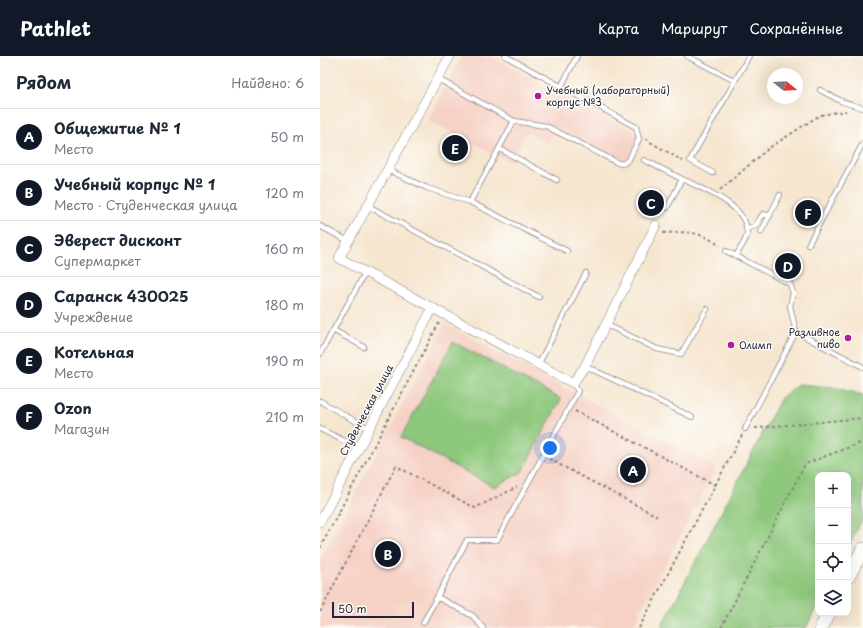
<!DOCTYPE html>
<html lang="ru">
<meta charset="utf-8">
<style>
body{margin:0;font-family:"Playpen Sans",sans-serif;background:#f2f2f3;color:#1f2937}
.controls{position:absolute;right:12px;bottom:12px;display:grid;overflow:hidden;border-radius:8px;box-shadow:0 4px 16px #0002}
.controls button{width:36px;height:36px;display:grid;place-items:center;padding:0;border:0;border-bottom:1px solid #e0e1e3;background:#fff;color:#1f2937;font:20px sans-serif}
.compass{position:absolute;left:447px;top:12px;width:36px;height:36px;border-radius:50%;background:#fff;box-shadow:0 4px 16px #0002;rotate:108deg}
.scale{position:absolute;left:12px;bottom:10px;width:82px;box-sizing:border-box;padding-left:4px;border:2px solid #22223b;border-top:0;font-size:11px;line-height:14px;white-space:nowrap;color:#22223b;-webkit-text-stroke:3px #fdfcf7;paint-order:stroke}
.you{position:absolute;left:230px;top:392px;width:14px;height:14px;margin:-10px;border:3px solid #fff;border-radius:50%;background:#1a73e8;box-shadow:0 0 0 6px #1a73e833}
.badge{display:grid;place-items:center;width:26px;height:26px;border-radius:50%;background:#111827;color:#fff;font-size:13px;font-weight:700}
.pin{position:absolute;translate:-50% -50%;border:2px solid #fff;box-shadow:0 1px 4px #0006}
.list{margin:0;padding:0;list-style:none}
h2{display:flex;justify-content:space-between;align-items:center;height:52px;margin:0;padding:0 16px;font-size:17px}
h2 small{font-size:13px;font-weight:400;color:#747a83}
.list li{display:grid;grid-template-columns:26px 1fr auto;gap:12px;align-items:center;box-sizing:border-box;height:56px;padding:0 16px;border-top:1px solid #e0e1e3}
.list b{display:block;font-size:15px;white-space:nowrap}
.list p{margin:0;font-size:13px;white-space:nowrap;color:#747a83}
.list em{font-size:13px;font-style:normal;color:#747a83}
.icon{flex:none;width:22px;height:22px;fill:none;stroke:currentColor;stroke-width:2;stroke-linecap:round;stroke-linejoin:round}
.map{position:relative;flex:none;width:543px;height:572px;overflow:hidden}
header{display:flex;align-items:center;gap:24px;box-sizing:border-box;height:56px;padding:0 20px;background:#111827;color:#fff}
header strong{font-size:19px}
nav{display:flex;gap:22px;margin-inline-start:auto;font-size:14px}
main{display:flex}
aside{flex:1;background:#fff}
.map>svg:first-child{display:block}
.built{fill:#f6d1c5}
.green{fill:#8ec87d;stroke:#58755c}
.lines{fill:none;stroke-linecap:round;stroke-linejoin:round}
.lane-casing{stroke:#8c8486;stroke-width:6}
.street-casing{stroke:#8c8486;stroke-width:10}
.secondary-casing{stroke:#8c8486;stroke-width:14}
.path{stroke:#8c8486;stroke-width:2;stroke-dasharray:3 3;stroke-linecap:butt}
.lane{stroke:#fff;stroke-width:4.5}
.street{stroke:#fff;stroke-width:9}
.secondary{stroke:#fff;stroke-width:13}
.poi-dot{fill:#b5179e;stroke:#fdfcf7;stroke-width:1.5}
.labels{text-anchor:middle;stroke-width:3;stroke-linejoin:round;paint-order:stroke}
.poi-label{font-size:10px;fill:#22223b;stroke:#fdfcf7;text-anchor:start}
.street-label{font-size:10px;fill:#22223b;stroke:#fdfcf7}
</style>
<header>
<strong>Pathlet</strong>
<nav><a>Карта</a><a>Маршрут</a><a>Сохранённые</a></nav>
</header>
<main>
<aside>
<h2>Рядом<small>Найдено: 6</small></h2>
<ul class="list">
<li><span class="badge">A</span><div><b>Общежитие № 1</b><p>Место</p></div><em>50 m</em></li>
<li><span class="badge">B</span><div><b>Учебный корпус № 1</b><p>Место · Студенческая улица</p></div><em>120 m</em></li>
<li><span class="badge">C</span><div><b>Эверест дисконт</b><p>Супермаркет</p></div><em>160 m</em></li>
<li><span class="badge">D</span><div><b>Саранск 430025</b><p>Учреждение</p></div><em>180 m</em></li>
<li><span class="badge">E</span><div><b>Котельная</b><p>Место</p></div><em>190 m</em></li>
<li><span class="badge">F</span><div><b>Ozon</b><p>Магазин</p></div><em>210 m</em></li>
</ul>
</aside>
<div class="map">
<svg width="543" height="572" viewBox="0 0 543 572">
<rect width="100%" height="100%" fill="#fdfcf7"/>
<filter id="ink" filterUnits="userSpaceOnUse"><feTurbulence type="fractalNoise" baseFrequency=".025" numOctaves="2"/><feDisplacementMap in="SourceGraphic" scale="8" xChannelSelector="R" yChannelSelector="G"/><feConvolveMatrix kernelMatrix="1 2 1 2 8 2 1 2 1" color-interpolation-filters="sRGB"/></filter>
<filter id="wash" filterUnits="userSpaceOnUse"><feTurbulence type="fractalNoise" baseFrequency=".012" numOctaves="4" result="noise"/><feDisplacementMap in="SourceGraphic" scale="16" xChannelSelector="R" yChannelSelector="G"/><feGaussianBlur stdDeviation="0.9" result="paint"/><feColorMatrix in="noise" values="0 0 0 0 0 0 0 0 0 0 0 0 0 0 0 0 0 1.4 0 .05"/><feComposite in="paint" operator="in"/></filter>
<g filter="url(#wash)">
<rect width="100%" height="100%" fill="#f6e6d0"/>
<path class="built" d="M 142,0 L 170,0 L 325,82 L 310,108 L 237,71 L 227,88 L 207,76 L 191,106 L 108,64 Z
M 125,268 L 396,412 L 312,572 L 0,572 L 0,504 Z"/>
<path class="green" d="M 133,286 L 241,343 L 202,416 L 174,431 L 81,381 Z
M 478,328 L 513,331 L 543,339 L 543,462 L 528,491 L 528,419 L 498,419 L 498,548 L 486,572 L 341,572 L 461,342 Z"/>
</g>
<g filter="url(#ink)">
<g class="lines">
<defs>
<path id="lane" d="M 367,0 L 415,25 L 429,0
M 118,23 L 194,65 L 226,70 L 298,107 L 303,108 L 309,103 L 319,83 L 316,71 L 185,0
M 241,31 L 257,0
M 500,34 L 523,46 L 543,52
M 180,93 L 237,124
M 324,104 L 362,123
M 66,113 L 107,132 L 150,146 L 247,195
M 393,117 L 370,104 L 415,25
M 150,146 L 194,65
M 48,150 L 219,241
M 347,152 L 362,123 C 383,133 429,150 427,178 C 426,185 419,194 416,200 L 470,228 L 473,237 L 470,250 L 476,276
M 0,170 L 28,185
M 426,173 L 435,170 L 443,158 L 450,160
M 441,176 L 460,139
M 488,189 L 543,87
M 406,195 L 416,200
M 285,268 L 337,293 L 361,298 L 387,253
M 13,274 L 44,291
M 0,298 L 45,217
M 218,309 L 266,217
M 265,310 L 372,361
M 0,345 L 49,373
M 0,373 L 39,392
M 425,373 L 476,276 L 543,311
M 103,567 L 117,541
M 163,572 L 153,560 L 117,541 L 147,484 L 177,484 L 258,335 L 253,327"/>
<path id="street" d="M 130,0 L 19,202 L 253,327 L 265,310 L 336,169
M 0,466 L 112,253"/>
<path id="secondary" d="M 528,521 L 543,493
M 501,572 L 509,557"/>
</defs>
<use href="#lane" class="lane-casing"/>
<use href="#street" class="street-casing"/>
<use href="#secondary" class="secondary-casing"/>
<path class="path" d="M 326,82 L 330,86 L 363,105
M 400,134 L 449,92 L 500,59 L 526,55
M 343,177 C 368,176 379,174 400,190
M 255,355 L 395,429
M 435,372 L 543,362
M 229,403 L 337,460
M 0,492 L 119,267
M 0,556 L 76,410 L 155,452 L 197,431
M 319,572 L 422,379
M 401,572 L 485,408 L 543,386"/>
<use href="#lane" class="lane"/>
<use href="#street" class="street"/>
<use href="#secondary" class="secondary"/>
</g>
</g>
<g class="poi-dot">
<circle cx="218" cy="40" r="4"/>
<circle cx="528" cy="282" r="4"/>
<circle cx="411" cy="289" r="4"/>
</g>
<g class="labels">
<g class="poi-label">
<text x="226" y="38">Учебный (лабораторный)<tspan x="226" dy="12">корпус №3</tspan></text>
<text x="520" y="280" text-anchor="end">Разливное<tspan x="520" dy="12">пиво</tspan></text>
<text x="419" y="293">Олимп</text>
</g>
<g class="street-label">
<text transform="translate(46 354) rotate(-62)" y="4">Студенческая улица</text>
</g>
</g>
</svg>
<div class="controls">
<button>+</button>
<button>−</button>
<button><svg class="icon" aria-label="locate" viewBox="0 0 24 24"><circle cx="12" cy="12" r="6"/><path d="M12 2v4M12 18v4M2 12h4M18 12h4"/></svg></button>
<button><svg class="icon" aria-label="layers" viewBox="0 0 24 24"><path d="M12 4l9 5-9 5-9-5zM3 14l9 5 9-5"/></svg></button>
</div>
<svg class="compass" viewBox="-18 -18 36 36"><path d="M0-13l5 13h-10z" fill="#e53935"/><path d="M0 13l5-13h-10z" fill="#747a83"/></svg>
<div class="scale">50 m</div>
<div class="you"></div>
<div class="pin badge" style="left:313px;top:414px">A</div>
<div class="pin badge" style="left:68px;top:498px">B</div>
<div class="pin badge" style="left:331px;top:147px">C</div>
<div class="pin badge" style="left:468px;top:210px">D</div>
<div class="pin badge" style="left:135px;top:92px">E</div>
<div class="pin badge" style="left:488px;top:157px">F</div>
</div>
</main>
